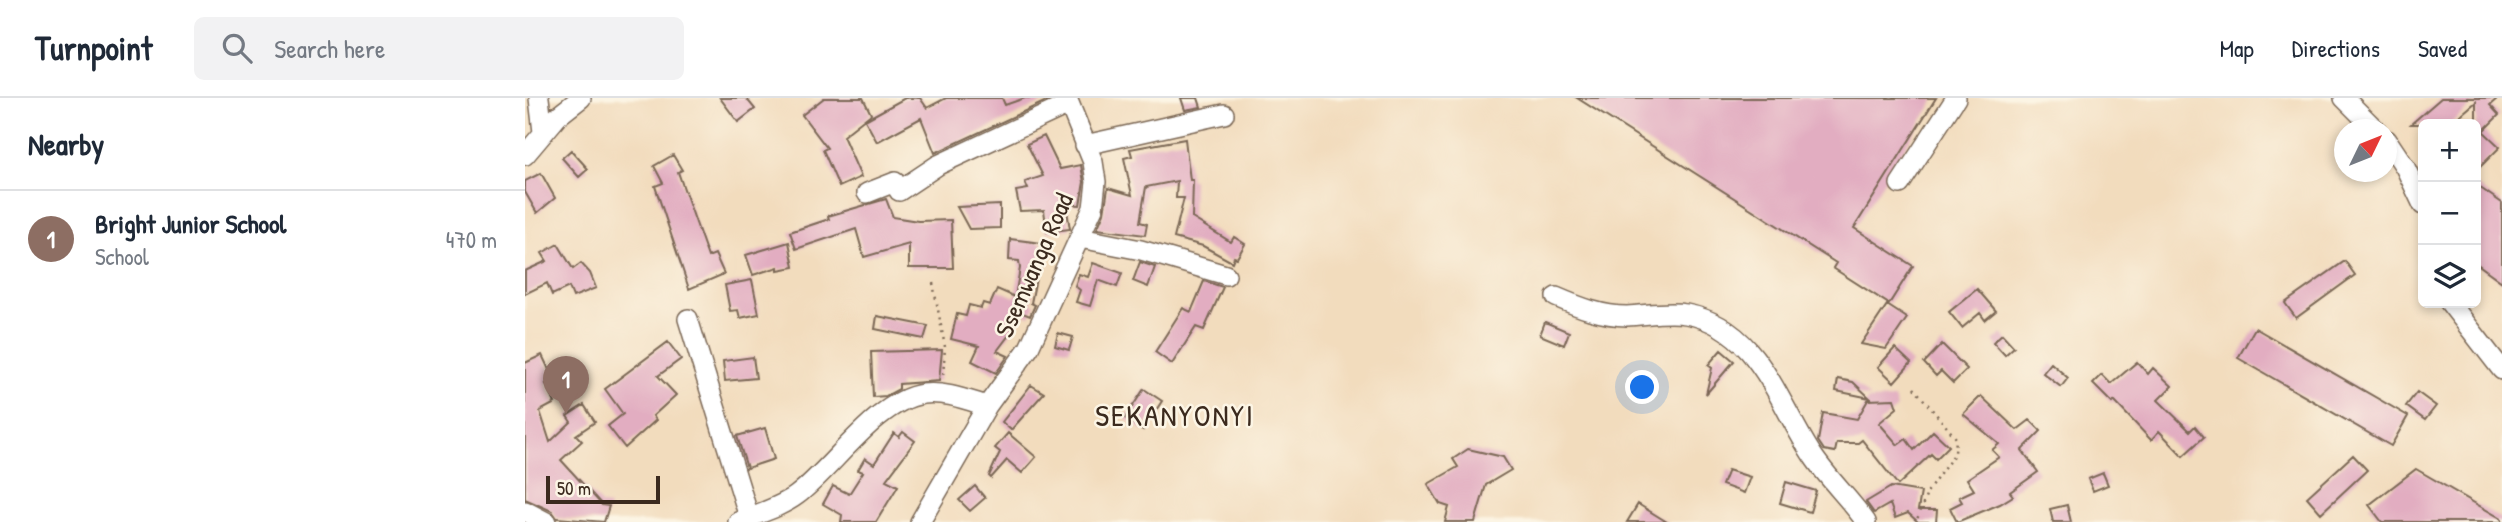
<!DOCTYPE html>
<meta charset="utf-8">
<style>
body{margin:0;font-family:"Patrick Hand",sans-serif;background:#f2f2f3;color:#1f2937}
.controls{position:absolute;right:21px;top:21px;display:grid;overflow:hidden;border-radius:10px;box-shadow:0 4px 10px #0003}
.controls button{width:63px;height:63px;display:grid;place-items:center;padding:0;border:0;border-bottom:2px solid #e0e1e3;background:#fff;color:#1f2937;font:35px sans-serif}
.compass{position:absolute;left:1809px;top:21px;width:63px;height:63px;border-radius:50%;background:#fff;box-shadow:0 4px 10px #0003;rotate:47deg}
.scale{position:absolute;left:21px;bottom:18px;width:114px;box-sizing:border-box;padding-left:7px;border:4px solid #3b2a1e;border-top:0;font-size:19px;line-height:24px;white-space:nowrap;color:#3b2a1e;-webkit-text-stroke:5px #fcf5e5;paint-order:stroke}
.you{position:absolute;left:1118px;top:290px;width:24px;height:24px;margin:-18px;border:5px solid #fff;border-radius:50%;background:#1a73e8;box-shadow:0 0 0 10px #1a73e833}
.badge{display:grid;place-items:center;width:46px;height:46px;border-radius:50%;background:#2563eb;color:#fff;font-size:23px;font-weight:700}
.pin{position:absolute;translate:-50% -58px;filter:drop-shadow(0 2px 4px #0008)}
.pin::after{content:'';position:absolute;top:37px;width:24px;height:21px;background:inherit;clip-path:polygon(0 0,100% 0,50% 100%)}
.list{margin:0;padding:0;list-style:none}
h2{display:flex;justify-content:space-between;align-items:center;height:91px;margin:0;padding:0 28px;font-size:30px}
h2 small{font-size:23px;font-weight:400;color:#747a83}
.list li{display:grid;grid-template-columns:46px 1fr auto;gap:21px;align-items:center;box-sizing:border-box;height:98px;padding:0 28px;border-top:2px solid #e0e1e3}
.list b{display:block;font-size:26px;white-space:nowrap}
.list p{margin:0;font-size:23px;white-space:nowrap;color:#747a83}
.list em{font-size:23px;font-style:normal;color:#747a83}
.icon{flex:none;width:38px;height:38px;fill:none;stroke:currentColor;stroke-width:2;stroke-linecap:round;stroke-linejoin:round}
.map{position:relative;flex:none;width:1977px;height:424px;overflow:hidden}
header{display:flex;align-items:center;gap:42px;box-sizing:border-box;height:98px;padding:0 35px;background:#fff;border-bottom:2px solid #e0e1e3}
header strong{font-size:33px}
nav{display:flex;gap:38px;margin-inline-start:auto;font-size:24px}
.search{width:490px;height:63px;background:#f2f2f3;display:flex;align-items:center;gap:18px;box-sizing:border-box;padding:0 24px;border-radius:10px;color:#747a83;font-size:26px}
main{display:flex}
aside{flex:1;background:#fff}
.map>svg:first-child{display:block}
.building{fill:#e2adc1}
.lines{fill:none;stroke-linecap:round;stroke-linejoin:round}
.minor-casing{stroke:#7b6856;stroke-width:22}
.path{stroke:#7b6856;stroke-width:2.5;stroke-dasharray:2 5;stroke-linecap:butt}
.minor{stroke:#fff;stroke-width:19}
.labels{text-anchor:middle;stroke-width:5;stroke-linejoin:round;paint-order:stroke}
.street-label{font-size:26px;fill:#3b2a1e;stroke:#fcf5e5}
.quarter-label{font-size:30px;letter-spacing:2px;fill:#3b2a1e;stroke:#fcf5e5}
</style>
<header>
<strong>Turnpoint</strong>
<div class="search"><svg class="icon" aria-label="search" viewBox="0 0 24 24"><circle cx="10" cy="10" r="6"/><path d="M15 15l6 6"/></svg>Search here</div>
<nav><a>Map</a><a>Directions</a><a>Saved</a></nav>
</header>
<main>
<aside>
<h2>Nearby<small></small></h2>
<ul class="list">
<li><span class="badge" style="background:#8d6e63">1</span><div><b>Bright Junior School</b><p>School</p></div><em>470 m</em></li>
</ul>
</aside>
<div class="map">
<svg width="1977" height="424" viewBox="0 0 1977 424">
<rect width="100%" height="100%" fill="#fcf5e5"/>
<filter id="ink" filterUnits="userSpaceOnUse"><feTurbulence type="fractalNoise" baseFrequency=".0143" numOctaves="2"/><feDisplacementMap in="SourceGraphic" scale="14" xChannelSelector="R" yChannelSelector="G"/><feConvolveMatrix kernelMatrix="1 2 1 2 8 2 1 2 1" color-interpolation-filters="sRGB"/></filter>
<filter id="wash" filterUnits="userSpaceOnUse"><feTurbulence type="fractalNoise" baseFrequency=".00686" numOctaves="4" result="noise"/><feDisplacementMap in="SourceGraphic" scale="28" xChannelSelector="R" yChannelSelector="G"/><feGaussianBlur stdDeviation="1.57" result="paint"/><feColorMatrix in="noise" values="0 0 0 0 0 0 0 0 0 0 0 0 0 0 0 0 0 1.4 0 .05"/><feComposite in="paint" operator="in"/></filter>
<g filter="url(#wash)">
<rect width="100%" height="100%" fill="#f2dcbd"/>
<g id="blocks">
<path class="building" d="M 195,0 L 221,0 L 230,11 L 213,24 Z
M 299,0 L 338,0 L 346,16 L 318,38 L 336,79 L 314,89 L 298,52 L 302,50 L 277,17 Z
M 380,0 L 395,0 L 402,10 L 421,0 L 477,0 L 480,7 L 500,0 L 528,0 L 410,55 L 396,20 L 352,44 L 340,22 Z
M 656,0 L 673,0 L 676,9 L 660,12 Z
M 1052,0 L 1411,0 L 1329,130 L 1388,168 L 1364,206 L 1308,170 L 1311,165 Z
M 1916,0 L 1973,0 L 1965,7 L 1974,17 L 1958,33 L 1975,49 L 1951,73 L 1951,4 L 1925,26 L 1886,26 Z
M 519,38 L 535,71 L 556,67 L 559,84 L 555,107 L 541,106 L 545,131 L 522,134 L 519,112 L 495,113 L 491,93 L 503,91 L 500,84 L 518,78 L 502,46 Z
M 660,41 L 665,82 L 668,82 L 667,120 L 706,144 L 709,139 L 720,146 L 712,160 L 709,159 L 707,164 L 678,148 L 649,140 L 659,100 L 651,100 L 652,83 L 621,89 L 615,124 L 622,126 L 620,137 L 572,131 L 579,115 L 583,90 L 607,97 L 599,60 L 607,58 L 605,51 Z
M 46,52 L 63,71 L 54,79 L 37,60 Z
M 148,57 L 157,72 L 153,74 L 183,159 L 190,156 L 199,176 L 164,191 L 130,88 L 138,85 L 129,68 Z
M 16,75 L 30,100 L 12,115 L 0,94 L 0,83 Z
M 1951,87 L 1977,105 L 1977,184 L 1951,165 Z
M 361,101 L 368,119 L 393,123 L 426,122 L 428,170 L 384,170 L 384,146 L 339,159 L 331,131 L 271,151 L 265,134 L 304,121 L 303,118 Z
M 475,107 L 475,130 L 444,131 L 432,109 Z
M 485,141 L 516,145 L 516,170 L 513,170 L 506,205 L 510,207 L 505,218 L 493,213 L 487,233 L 472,253 L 483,258 L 471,275 L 447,263 L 454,248 L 426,241 L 432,216 L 441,218 L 444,207 L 456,210 L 458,205 L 465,207 L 472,191 L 490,199 L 495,170 L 494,163 L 484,162 Z
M 264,144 L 269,169 L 253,172 L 253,169 L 228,177 L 221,157 Z
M 33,146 L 48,171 L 56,165 L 65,175 L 71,190 L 48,199 L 44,189 L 27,197 L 22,185 L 0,196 L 0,173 L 22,163 L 17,155 Z
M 1820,163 L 1830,177 L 1771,220 L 1760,205 Z
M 615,164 L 630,169 L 623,189 L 608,183 Z
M 568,165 L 597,175 L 592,189 L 573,182 L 565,208 L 551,204 L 555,192 L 550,188 L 554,176 L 563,179 Z
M 227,182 L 234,216 L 215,220 L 213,212 L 205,213 L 200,187 Z
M 679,183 L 698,189 L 679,232 L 671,229 L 647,266 L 630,254 L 658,210 L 666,214 Z
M 1452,191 L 1471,213 L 1460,222 L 1455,215 L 1437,230 L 1424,214 Z
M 1362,207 L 1382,220 L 1361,251 L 1336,246 Z
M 352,218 L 403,228 L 399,241 L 350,231 Z
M 1020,224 L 1044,234 L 1039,247 L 1015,237 Z
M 1730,230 L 1883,318 L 1866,348 L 1713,260 Z
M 533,235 L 548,239 L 544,252 L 530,248 Z
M 1477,236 L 1489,249 L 1480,257 L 1468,244 Z
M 143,244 L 156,261 L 133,278 L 151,297 L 128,318 L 131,322 L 100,350 L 83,328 L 98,316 L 80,291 Z
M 1417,246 L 1442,271 L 1428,285 L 1416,273 L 1411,278 L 1399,265 Z
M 1370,250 L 1386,265 L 1369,284 L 1353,269 Z
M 417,252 L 414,283 L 374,286 L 374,291 L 361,298 L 348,299 L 346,254 Z
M 1196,252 L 1209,263 L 1181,296 L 1187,270 L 1183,267 Z
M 17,257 L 29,282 L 21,286 L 30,305 L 15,313 L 25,344 L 46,324 L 42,318 L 59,307 L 70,324 L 51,337 L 57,343 L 36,362 L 77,407 L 84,408 L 79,424 L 32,420 L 27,413 L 0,401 L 0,265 Z
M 228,259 L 231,280 L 200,283 L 198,263 Z
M 1612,264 L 1623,276 L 1628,270 L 1647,288 L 1633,302 L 1665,333 L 1670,328 L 1679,339 L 1658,358 L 1634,333 L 1626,342 L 1589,303 L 1587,305 L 1568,286 L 1577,277 L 1586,286 Z
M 1526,265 L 1543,280 L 1536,289 L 1518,275 Z
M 1313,281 L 1328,284 L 1345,300 L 1311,293 Z
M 506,287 L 519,295 L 486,332 L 477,324 Z
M 619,291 L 637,303 L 618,332 L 600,320 Z
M 1892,294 L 1911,308 L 1900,322 L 1881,308 Z
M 1456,298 L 1492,332 L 1505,322 L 1516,333 L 1497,352 L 1513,374 L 1485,394 L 1488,398 L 1475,406 L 1432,424 L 1425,410 L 1437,404 L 1434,399 L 1449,392 L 1442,381 L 1474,359 L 1467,352 L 1474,346 L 1438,316 Z
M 1369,301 L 1372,310 L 1354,325 L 1373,347 L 1381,341 L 1389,352 L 1408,333 L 1424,348 L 1411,361 L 1406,356 L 1373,387 L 1337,342 L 1333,345 L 1312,345 L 1310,354 L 1299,352 L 1293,343 L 1298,315 L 1332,321 L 1343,302 Z
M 240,330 L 249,361 L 222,370 L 212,338 Z
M 378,334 L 390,343 L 361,382 L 373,388 L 351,424 L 316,424 L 317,417 L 298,406 L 308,388 L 324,396 L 338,374 L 333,372 L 340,360 L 349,366 L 369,335 L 374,339 Z
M 483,335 L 511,359 L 497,375 L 482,362 L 466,380 L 464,378 L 475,354 L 470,350 Z
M 943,351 L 978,359 L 986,372 L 961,387 L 950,424 L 920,424 L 924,409 L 915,406 L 903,386 L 933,369 L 928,361 Z
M 1828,357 L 1842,372 L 1796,415 L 1782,399 Z
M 1891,371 L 1977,421 L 1977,424 L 1857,424 L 1844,407 Z
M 1203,372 L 1225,379 L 1219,395 L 1197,387 Z
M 1578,375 L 1583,387 L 1568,393 L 1563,381 Z
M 1261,384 L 1291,393 L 1285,414 L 1255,405 Z
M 450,388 L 460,400 L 445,413 L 434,402 Z
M 1366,389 L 1396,394 L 1393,412 L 1412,412 L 1411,424 L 1393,424 L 1383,415 L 1370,420 L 1365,406 L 1349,415 L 1341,404 Z
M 1113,406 L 1142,424 L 1102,424 Z
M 1542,407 L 1546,424 L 1528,424 L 1525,411 Z"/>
</g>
</g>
<g filter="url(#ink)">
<use href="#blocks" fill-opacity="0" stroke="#7b6856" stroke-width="2"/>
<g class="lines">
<defs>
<path id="minor" d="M 14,0 L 18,34
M 1819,0 L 1851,32
M 1862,42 L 1880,69 L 1898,107
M 560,47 L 699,16
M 0,57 L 33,18 L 56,0
M 1375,86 L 1431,0
M 342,95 L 370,84 L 374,93 L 413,67 L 544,6
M 555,140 L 616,152 L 701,177
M 1031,199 C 1054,209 1077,218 1102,218 C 1122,217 1142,213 1161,216 C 1234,229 1253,306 1288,358 C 1304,382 1325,401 1341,424
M 1925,205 L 1977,272
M 163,221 L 224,419
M 0,413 L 21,424
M 213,424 C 232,416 256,409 272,397 C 309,369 351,303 398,296 C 419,293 442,302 462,308
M 395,424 L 462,308 L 504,250 L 568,110 L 571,84 L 568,64 L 542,0"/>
</defs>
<use href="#minor" class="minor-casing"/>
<path class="path" d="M 408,185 L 420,249 L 418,279
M 1389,290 L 1431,340 L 1430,355 L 1403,393 L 1391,424"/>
<use href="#minor" class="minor"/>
</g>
</g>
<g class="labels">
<g class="street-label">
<text transform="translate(509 167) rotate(-66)" y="9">Ssemwanga Road</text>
</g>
<g class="quarter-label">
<text x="650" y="328">SEKANYONYI</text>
</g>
</g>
</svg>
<div class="controls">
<button>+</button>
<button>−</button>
<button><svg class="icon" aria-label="layers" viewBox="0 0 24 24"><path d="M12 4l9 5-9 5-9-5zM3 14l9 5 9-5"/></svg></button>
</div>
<svg class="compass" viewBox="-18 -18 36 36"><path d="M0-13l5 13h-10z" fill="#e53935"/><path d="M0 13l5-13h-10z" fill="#747a83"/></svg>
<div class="scale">50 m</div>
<div class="you"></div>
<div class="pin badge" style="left:41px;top:316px;background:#8d6e63">1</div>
</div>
</main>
